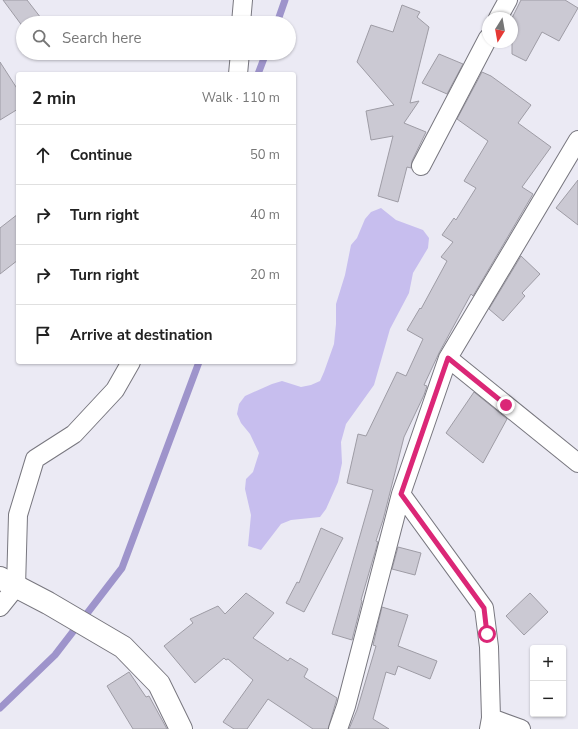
<!DOCTYPE html>
<meta charset="utf-8">
<style>
body{margin:0;font-family:"Nunito Sans",sans-serif;background:#f6f6f6;color:#222}
.controls{position:absolute;right:12px;bottom:12px;display:grid;overflow:hidden;border-radius:4px;box-shadow:0 1px 3px #0004}
.controls button{width:36px;height:36px;display:grid;place-items:center;padding:0;border:0;border-bottom:1px solid #e0e0e0;background:#fff;color:#222;font:20px sans-serif}
.compass{position:absolute;left:482px;top:12px;width:36px;height:36px;border-radius:50%;background:#fff;box-shadow:0 1px 3px #0004;rotate:191deg}
.stop{position:absolute;width:12px;height:12px;margin:-9px;border:3px solid #db2777;border-radius:50%;background:#fff}
.stop.end{background:#db2777;border-color:#fff;box-shadow:0 1px 4px #0008}
.list{margin:0;padding:0;list-style:none}
h2{display:flex;justify-content:space-between;align-items:center;height:52px;margin:0;padding:0 16px;font-size:17px}
h2 small{font-size:13px;font-weight:400;color:#767676}
.list li{display:grid;grid-template-columns:26px 1fr auto;gap:12px;align-items:center;box-sizing:border-box;height:60px;padding:0 16px;border-top:1px solid #e0e0e0}
.list b{display:block;font-size:15px;white-space:nowrap}
.list em{font-size:13px;font-style:normal;color:#767676}
.icon{flex:none;width:22px;height:22px;fill:none;stroke:currentColor;stroke-width:2;stroke-linecap:round;stroke-linejoin:round}
.map{position:relative;flex:none;width:578px;height:729px;overflow:hidden}
.search{position:absolute;background:#fff;box-shadow:0 1px 3px #0004;left:16px;top:16px;width:280px;height:44px;display:flex;align-items:center;gap:10px;box-sizing:border-box;padding:0 14px;border-radius:22px;color:#767676;font-size:15px}
.panel{position:absolute;background:#fff;box-shadow:0 1px 3px #0004;left:16px;top:72px;width:280px;height:292px;border-radius:4px}
.map>svg:first-child{display:block}
.green{fill:#c7beee}
.lines{fill:none;stroke-linecap:round;stroke-linejoin:round}
.stream{stroke:#9e94cb;stroke-width:7}
.building{fill:#cbc9d3;stroke:#9e9ca5}
.minor-casing{stroke:#78777f;stroke-width:20}
.tertiary-casing{stroke:#78777f;stroke-width:24}
.minor{stroke:#fff;stroke-width:18}
.tertiary{stroke:#fff;stroke-width:22}
.route{stroke:#db2777;stroke-width:5}
</style>
<div class="map">
<svg width="578" height="729" viewBox="0 0 578 729">
<rect width="100%" height="100%" fill="#ebeaf4"/>
<path class="green" d="M 381,208 L 396,220 L 423,230 L 429,238 L 428,248 L 413,273 L 409,293 L 390,329 L 374,385 L 346,424 L 341,442 L 342,463 L 338,482 L 326,509 L 320,517 L 291,520 L 281,524 L 261,550 L 248,546 L 251,515 L 245,489 L 246,479 L 253,472 L 259,453 L 250,434 L 241,423 L 237,414 L 239,404 L 245,396 L 272,384 L 282,381 L 301,387 L 311,385 L 320,381 L 324,372 L 334,344 L 336,324 L 336,304 L 345,275 L 351,245 L 357,238 L 365,219 L 371,212 Z"/>
<g class="lines">
<path class="stream" d="M 277,23 L 285,0
M 258,74 L 266,53
M 0,708 L 55,655 L 122,568 L 199,362"/>
</g>
<path class="building" d="M 3,0 L 27,0 L 41,18 L 34,23 L 23,23 L 23,27 Z
M 521,0 L 565,0 L 578,8 L 559,41 L 542,32 L 526,61 L 512,54 L 512,18 Z
M 402,5 L 420,12 L 417,17 L 429,27 L 410,103 L 419,101 L 404,123 L 426,132 L 412,161 L 411,168 L 407,167 L 398,202 L 378,196 L 393,136 L 371,140 L 366,111 L 394,105 L 357,62 L 371,25 L 393,32 Z
M 439,54 L 463,64 L 447,94 L 422,83 Z
M 0,62 L 18,90 L 18,109 L 0,120 Z
M 482,72 L 491,76 L 531,105 L 518,123 L 551,147 L 522,187 L 533,194 L 473,296 L 471,294 L 439,353 L 424,385 L 427,386 L 424,395 L 404,437 L 383,520 L 376,541 L 378,542 L 361,600 L 362,601 L 352,640 L 332,634 L 373,490 L 347,483 L 358,434 L 366,436 L 397,372 L 406,376 L 423,339 L 407,330 L 420,308 L 421,309 L 447,261 L 441,257 L 453,242 L 442,235 L 454,218 L 456,220 L 476,188 L 464,181 L 488,141 L 457,119 Z
M 578,180 L 578,225 L 556,208 Z
M 18,214 L 18,260 L 0,274 L 0,228 Z
M 521,256 L 540,274 L 522,293 L 525,296 L 503,321 L 489,309 Z
M 474,392 L 507,419 L 483,463 L 446,433 Z
M 321,528 L 343,538 L 304,612 L 286,603 L 297,582 L 299,583 Z
M 398,547 L 421,553 L 415,575 L 392,569 Z
M 246,593 L 274,613 L 253,638 L 288,661 L 290,658 L 308,669 L 304,677 L 337,698 L 328,729 L 313,729 L 268,699 L 247,729 L 234,729 L 223,722 L 253,680 L 228,659 L 226,660 L 224,658 L 195,683 L 164,646 L 193,623 L 190,619 L 218,606 L 225,614 Z
M 530,593 L 548,612 L 524,635 L 506,616 Z
M 382,607 L 408,615 L 398,646 L 437,661 L 430,679 L 398,666 L 395,675 L 386,672 L 373,719 L 389,729 L 349,729 L 357,710 L 376,646 L 373,645 Z
M 129,672 L 146,697 L 149,696 L 167,729 L 133,729 L 107,686 Z"/>
<g class="lines">
<defs>
<path id="minor" d="M 498,18 L 508,0
M 241,23 L 243,0
M 238,74 L 240,53
M 421,166 L 488,38
M 448,358 L 578,463
M 401,494 L 484,608 L 489,647 L 491,718 L 489,729
M 0,607 L 16,587 L 18,515 L 35,459 L 74,434 L 115,390 L 131,362
M 491,718 L 521,729
M 338,729 L 346,706 L 401,494 L 448,358 L 578,140"/>
<path id="tertiary" d="M 0,578 L 48,603 L 123,647 L 159,684 L 181,729"/>
</defs>
<use href="#minor" class="minor-casing"/>
<use href="#tertiary" class="tertiary-casing"/>
<use href="#minor" class="minor"/>
<use href="#tertiary" class="tertiary"/>
</g>
<g class="lines">
<path class="route" d="M 487,634 L 484,608 L 401,494 L 448,358 L 506,405"/>
</g>
</svg>
<div class="controls">
<button>+</button>
<button>−</button>
</div>
<svg class="compass" viewBox="-18 -18 36 36"><path d="M0-13l5 13h-10z" fill="#e53935"/><path d="M0 13l5-13h-10z" fill="#767676"/></svg>
<div class="stop" style="left:487px;top:634px"></div>
<div class="stop end" style="left:506px;top:405px"></div>
<div class="search"><svg class="icon" aria-label="search" viewBox="0 0 24 24"><circle cx="10" cy="10" r="6"/><path d="M15 15l6 6"/></svg>Search here</div>
<section class="panel">
<h2>2 min<small>Walk · 110 m</small></h2>
<ul class="list">
<li><svg class="icon" aria-label="ahead" viewBox="0 0 24 24"><path d="M12 20V5M6 11l6-6 6 6"/></svg><div><b>Continue</b></div><em>50 m</em></li>
<li><svg class="icon" aria-label="right" viewBox="0 0 24 24"><path d="M7 20v-9h11M14 6l5 5-5 5"/></svg><div><b>Turn right</b></div><em>40 m</em></li>
<li><svg class="icon" aria-label="right" viewBox="0 0 24 24"><path d="M7 20v-9h11M14 6l5 5-5 5"/></svg><div><b>Turn right</b></div><em>20 m</em></li>
<li><svg class="icon" aria-label="arrive" viewBox="0 0 24 24"><path d="M6 21V4h12l-3 4 3 4H6"/></svg><div><b>Arrive at destination</b></div></li>
</ul>
</section>
</div>
